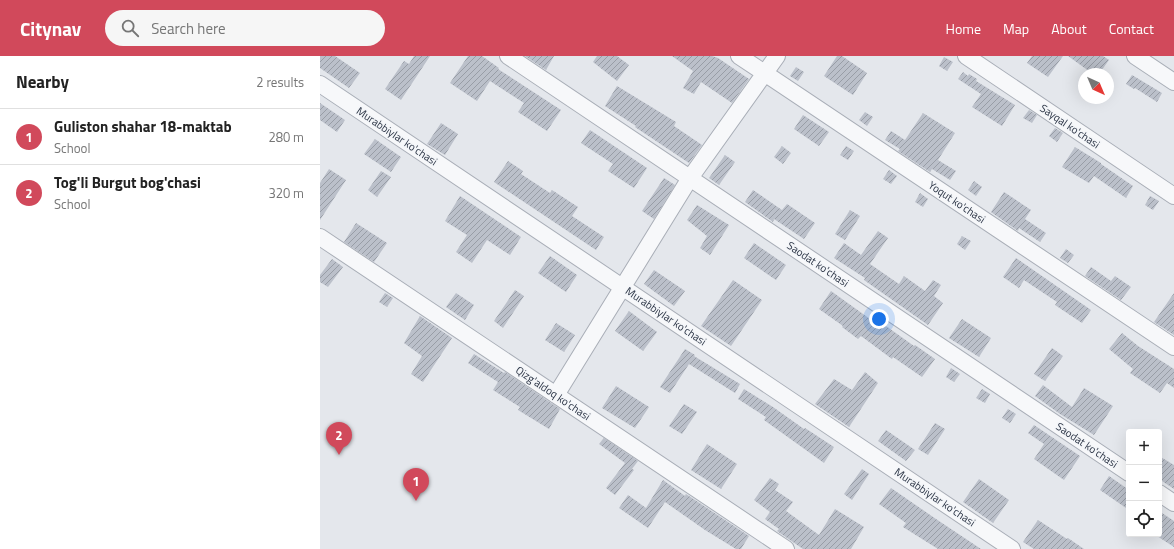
<!DOCTYPE html>
<meta charset="utf-8">
<style>
body{margin:0;font-family:"Titillium Web",sans-serif;background:#f6f6f6;color:#222}
.controls{position:absolute;right:12px;bottom:12px;display:grid;overflow:hidden;border-radius:4px;box-shadow:0 4px 16px #0002}
.controls button{width:36px;height:36px;display:grid;place-items:center;padding:0;border:0;border-bottom:1px solid #e0e0e0;background:#fff;color:#222;font:20px sans-serif}
.compass{position:absolute;left:758px;top:12px;width:36px;height:36px;border-radius:50%;background:#fff;box-shadow:0 4px 16px #0002;rotate:136deg}
.you{position:absolute;left:559px;top:263px;width:14px;height:14px;margin:-10px;border:3px solid #fff;border-radius:50%;background:#1a73e8;box-shadow:0 0 0 6px #1a73e833}
.badge{display:grid;place-items:center;width:26px;height:26px;border-radius:50%;background:#d1495b;color:#fff;font-size:13px;font-weight:700}
.pin{position:absolute;translate:-50% -33px;filter:drop-shadow(0 1px 2px #0008)}
.pin::after{content:'';position:absolute;top:21px;width:14px;height:12px;background:inherit;clip-path:polygon(0 0,100% 0,50% 100%)}
.list{margin:0;padding:0;list-style:none}
h2{display:flex;justify-content:space-between;align-items:center;height:52px;margin:0;padding:0 16px;font-size:17px}
h2 small{font-size:13px;font-weight:400;color:#767676}
.list li{display:grid;grid-template-columns:26px 1fr auto;gap:12px;align-items:center;box-sizing:border-box;height:56px;padding:0 16px;border-top:1px solid #e0e0e0}
.list b{display:block;font-size:15px;white-space:nowrap}
.list p{margin:0;font-size:13px;white-space:nowrap;color:#767676}
.list em{font-size:13px;font-style:normal;color:#767676}
.icon{flex:none;width:22px;height:22px;fill:none;stroke:currentColor;stroke-width:2;stroke-linecap:round;stroke-linejoin:round}
.map{position:relative;flex:none;width:854px;height:493px;overflow:hidden}
header{display:flex;align-items:center;gap:24px;box-sizing:border-box;height:56px;padding:0 20px;background:#d1495b;color:#fff}
header strong{font-size:19px}
nav{display:flex;gap:22px;margin-inline-start:auto;font-size:14px}
.search{width:280px;height:36px;background:#f6f6f6;display:flex;align-items:center;gap:10px;box-sizing:border-box;padding:0 14px;border-radius:22px;color:#767676;font-size:15px}
main{display:flex}
aside{flex:1;background:#fff}
.map>svg:first-child{display:block}
.building{fill:url(#building-hatch)}
.lines{fill:none;stroke-linecap:round;stroke-linejoin:round}
.minor-casing{stroke:#a9aeb7;stroke-width:18}
.minor{stroke:#f7f8fa;stroke-width:16}
.labels{text-anchor:middle;stroke-width:3;stroke-linejoin:round;paint-order:stroke}
.street-label{font-size:11px;fill:#2b3445;stroke:#f4f6f9}
</style>
<header>
<strong>Citynav</strong>
<div class="search"><svg class="icon" aria-label="search" viewBox="0 0 24 24"><circle cx="10" cy="10" r="6"/><path d="M15 15l6 6"/></svg>Search here</div>
<nav><a>Home</a><a>Map</a><a>About</a><a>Contact</a></nav>
</header>
<main>
<aside>
<h2>Nearby<small>2 results</small></h2>
<ul class="list">
<li><span class="badge">1</span><div><b>Guliston shahar 18-maktab</b><p>School</p></div><em>280 m</em></li>
<li><span class="badge">2</span><div><b>Tog'li Burgut bog'chasi</b><p>School</p></div><em>320 m</em></li>
</ul>
</aside>
<div class="map">
<svg width="854" height="493" viewBox="0 0 854 493">
<defs>
<pattern id="building-hatch" width="6" height="6" patternUnits="userSpaceOnUse"><rect width="6" height="6" fill="#bbc0ca"/><path d="M-1 1l2-2M0 6l6-6M5 7l2-2" fill="none" stroke="#989da6"/></pattern>
</defs>
<rect width="100%" height="100%" fill="#e4e7ec"/>
<path class="building" d="M 0,0 L 15,0 L 40,17 L 29,32 L 0,12 Z
M 94,0 L 110,0 L 81,44 L 65,33 L 84,5 L 89,8 Z
M 148,0 L 162,0 L 179,12 L 178,13 L 241,54 L 227,75 L 198,56 L 204,47 L 170,25 L 157,45 L 130,27 Z
M 205,0 L 234,0 L 226,14 Z
M 277,0 L 297,0 L 309,9 L 297,25 L 273,6 Z
M 352,0 L 392,0 L 398,2 L 429,23 L 412,47 L 381,26 L 374,38 L 363,32 L 373,15 Z
M 517,0 L 522,0 L 547,17 L 533,39 L 504,20 Z
M 712,0 L 743,0 L 728,21 L 707,7 Z
M 748,0 L 783,0 L 789,4 L 779,18 L 773,18 Z
M 624,1 L 633,6 L 627,15 L 619,10 Z
M 476,11 L 484,16 L 478,25 L 470,20 Z
M 643,16 L 648,20 L 649,18 L 657,23 L 656,25 L 695,49 L 682,70 L 652,51 L 661,38 L 638,23 Z
M 812,19 L 842,37 L 837,46 L 815,32 L 814,33 L 806,28 Z
M 297,30 L 356,66 L 354,70 L 382,89 L 369,107 L 315,71 L 316,70 L 285,50 Z
M 0,47 L 25,64 L 17,76 L 0,64 Z
M 709,54 L 717,59 L 712,67 L 703,62 Z
M 545,56 L 553,61 L 547,70 L 539,64 Z
M 603,57 L 635,77 L 618,104 L 636,115 L 630,124 L 612,113 L 610,116 L 578,95 L 580,93 L 565,84 L 571,75 L 585,84 Z
M 483,59 L 509,76 L 499,90 L 474,73 Z
M 121,67 L 138,78 L 125,99 L 107,88 Z
M 735,72 L 743,77 L 737,86 L 729,80 Z
M 270,74 L 327,112 L 314,132 L 288,115 L 293,108 L 261,87 Z
M 55,83 L 81,101 L 71,116 L 44,98 Z
M 462,90 L 471,97 L 463,108 L 454,101 Z
M 526,90 L 534,95 L 528,104 L 520,99 Z
M 755,91 L 781,107 L 781,108 L 813,130 L 806,142 L 774,120 L 769,127 L 742,111 Z
M 405,99 L 415,106 L 399,129 L 389,122 Z
M 188,105 L 203,115 L 201,118 L 230,137 L 232,134 L 258,151 L 252,160 L 284,181 L 276,194 L 174,126 Z
M 9,113 L 26,124 L 0,164 L 0,127 Z
M 569,114 L 577,120 L 571,128 L 563,123 Z
M 61,115 L 71,121 L 57,141 L 48,134 Z
M 344,122 L 355,129 L 334,163 L 322,155 Z
M 654,125 L 662,131 L 656,140 L 648,134 Z
M 433,134 L 462,154 L 467,148 L 495,167 L 484,183 L 454,163 L 453,166 L 425,146 Z
M 684,136 L 711,154 L 705,163 L 726,177 L 720,186 L 699,172 L 698,175 L 671,156 Z
M 600,137 L 608,143 L 603,151 L 595,146 Z
M 140,140 L 201,181 L 190,199 L 167,184 L 152,207 L 136,196 L 147,179 L 125,165 Z
M 830,140 L 839,145 L 833,154 L 825,149 Z
M 377,149 L 409,169 L 390,199 L 380,192 L 387,180 L 367,164 Z
M 530,154 L 540,160 L 525,184 L 515,178 Z
M 36,167 L 67,187 L 54,206 L 24,186 Z
M 558,175 L 568,182 L 550,208 L 579,228 L 584,220 L 605,235 L 613,224 L 621,229 L 614,240 L 623,247 L 608,269 L 544,224 L 545,222 L 514,202 L 524,187 L 541,199 Z
M 642,180 L 651,185 L 645,194 L 637,188 Z
M 434,187 L 466,209 L 456,224 L 424,202 Z
M 746,193 L 754,199 L 748,207 L 740,202 Z
M 230,200 L 257,219 L 246,236 L 218,217 Z
M 696,202 L 771,254 L 762,267 L 735,249 L 737,246 L 704,224 L 699,232 L 683,221 Z
M 12,203 L 23,211 L 8,231 L 0,226 L 0,219 Z
M 771,211 L 791,225 L 795,220 L 811,231 L 801,244 L 765,220 Z
M 334,214 L 365,235 L 354,250 L 324,228 Z
M 413,224 L 442,244 L 411,290 L 381,270 Z
M 195,234 L 204,240 L 183,272 L 174,265 Z
M 511,235 L 557,268 L 559,265 L 594,290 L 595,289 L 615,303 L 602,321 L 573,301 L 572,303 L 541,280 L 538,283 L 522,271 L 523,270 L 499,253 Z
M 65,237 L 73,242 L 67,251 L 59,246 Z
M 136,237 L 154,249 L 145,264 L 126,251 Z
M 854,237 L 854,279 L 834,266 Z
M 309,255 L 337,276 L 323,295 L 295,275 Z
M 100,260 L 132,282 L 103,326 L 91,318 L 102,300 L 84,287 Z
M 642,263 L 671,282 L 659,301 L 629,282 Z
M 236,267 L 255,279 L 244,296 L 225,284 Z
M 802,277 L 818,290 L 854,313 L 854,332 L 847,327 L 840,337 L 810,317 L 813,313 L 789,293 Z
M 732,292 L 743,300 L 725,325 L 714,318 Z
M 365,293 L 375,299 L 374,300 L 420,328 L 415,337 L 369,308 L 350,337 L 340,331 Z
M 154,298 L 184,317 L 185,316 L 240,353 L 229,373 L 198,354 L 200,351 L 173,334 L 178,326 L 148,307 Z
M 631,312 L 640,318 L 634,326 L 626,321 Z
M 545,316 L 558,327 L 529,371 L 495,348 L 514,323 L 532,334 Z
M 723,329 L 752,351 L 764,332 L 793,350 L 774,379 L 740,358 L 715,340 Z
M 296,330 L 329,351 L 315,372 L 282,352 Z
M 424,333 L 453,351 L 484,373 L 485,372 L 514,391 L 504,407 L 444,364 L 446,361 L 418,343 Z
M 662,333 L 670,338 L 665,347 L 656,342 Z
M 364,348 L 377,356 L 362,378 L 349,370 Z
M 688,353 L 696,358 L 690,367 L 682,362 Z
M 615,367 L 625,373 L 608,399 L 598,393 Z
M 714,369 L 760,400 L 744,424 L 714,403 L 724,388 L 708,377 Z
M 566,374 L 595,394 L 586,405 L 558,385 Z
M 284,382 L 318,405 L 312,413 L 314,414 L 295,439 L 286,432 L 305,407 L 279,388 Z
M 387,388 L 417,408 L 401,433 L 371,414 Z
M 839,400 L 854,409 L 854,433 L 839,423 Z
M 542,413 L 549,418 L 532,444 L 524,438 Z
M 789,420 L 809,434 L 809,454 L 780,434 Z
M 450,422 L 459,428 L 455,434 L 473,446 L 466,455 L 499,479 L 515,453 L 544,471 L 531,493 L 483,493 L 457,475 L 459,473 L 445,463 L 450,456 L 434,444 Z
M 659,423 L 689,444 L 673,467 L 643,446 Z
M 343,424 L 365,440 L 366,438 L 429,480 L 421,493 L 416,493 L 385,474 L 345,446 L 328,472 L 299,452 L 308,439 L 326,452 Z
M 571,432 L 616,463 L 661,493 L 618,493 L 583,471 L 586,467 L 559,448 Z
M 839,455 L 854,465 L 854,491 L 837,480 L 839,478 Z
M 718,464 L 747,483 L 748,482 L 764,493 L 714,493 L 703,486 Z"/>
<g class="lines">
<defs>
<path id="minor" d="M 188,0 L 809,417
M 419,0 L 854,291
M 646,0 L 854,140
M 815,0 L 854,26
M 0,28 L 692,493
M 0,181 L 466,493
M 236,339 L 370,122 L 457,0
M 839,437 L 854,447"/>
</defs>
<use href="#minor" class="minor-casing"/>
<use href="#minor" class="minor"/>
</g>
<g class="labels">
<g class="street-label">
<text transform="translate(750 70) rotate(34)" y="4">Sayqal ko'chasi</text>
<text transform="translate(77 80) rotate(34)" y="4">Murabbiylar ko'chasi</text>
<text transform="translate(637 146) rotate(34)" y="4">Yoqut ko'chasi</text>
<text transform="translate(498 208) rotate(34)" y="4">Saodat ko'chasi</text>
<text transform="translate(346 260) rotate(34)" y="4">Murabbiylar ko'chasi</text>
<text transform="translate(233 337) rotate(34)" y="4">Qizg'aldoq ko'chasi</text>
<text transform="translate(767 389) rotate(34)" y="4">Saodat ko'chasi</text>
<text transform="translate(615 441) rotate(34)" y="4">Murabbiylar ko'chasi</text>
</g>
</g>
</svg>
<div class="controls">
<button>+</button>
<button>−</button>
<button><svg class="icon" aria-label="locate" viewBox="0 0 24 24"><circle cx="12" cy="12" r="6"/><path d="M12 2v4M12 18v4M2 12h4M18 12h4"/></svg></button>
</div>
<svg class="compass" viewBox="-18 -18 36 36"><path d="M0-13l5 13h-10z" fill="#e53935"/><path d="M0 13l5-13h-10z" fill="#767676"/></svg>
<div class="you"></div>
<div class="pin badge" style="left:96px;top:445px">1</div>
<div class="pin badge" style="left:19px;top:399px">2</div>
</div>
</main>
